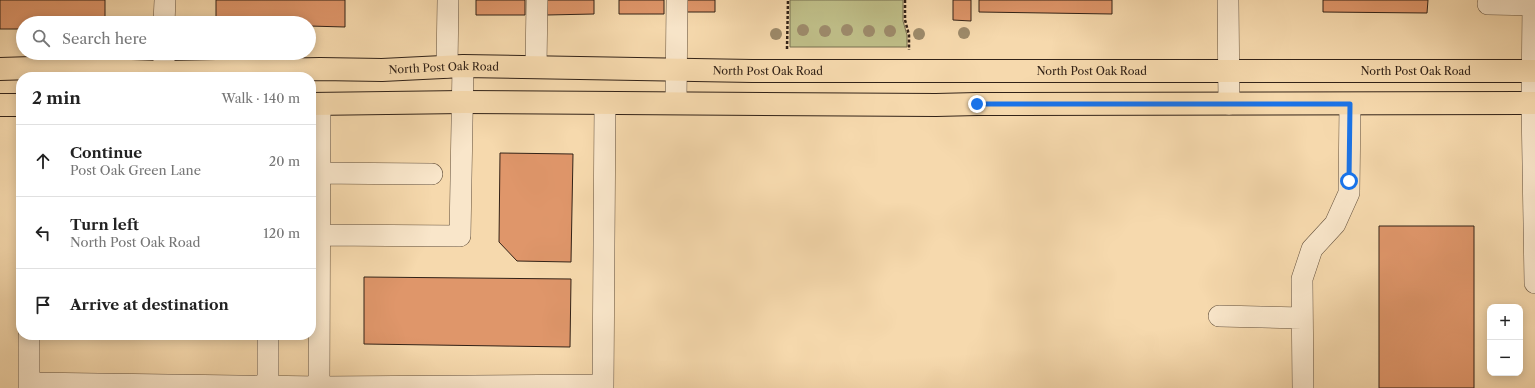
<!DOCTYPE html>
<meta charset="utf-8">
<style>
body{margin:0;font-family:"Libre Caslon Text",serif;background:#f6f6f6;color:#222}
.controls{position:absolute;right:12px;bottom:12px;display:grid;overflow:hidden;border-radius:8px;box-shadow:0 2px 10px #0003}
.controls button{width:36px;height:36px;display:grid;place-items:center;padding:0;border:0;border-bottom:1px solid #e0e0e0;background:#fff;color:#222;font:20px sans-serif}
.stop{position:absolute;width:12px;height:12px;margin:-9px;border:3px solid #1a73e8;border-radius:50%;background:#fff}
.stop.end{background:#1a73e8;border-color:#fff;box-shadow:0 1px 4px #0008}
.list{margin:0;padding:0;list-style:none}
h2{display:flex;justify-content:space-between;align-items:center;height:52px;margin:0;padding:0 16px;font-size:17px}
h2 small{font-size:13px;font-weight:400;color:#767676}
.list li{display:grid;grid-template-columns:26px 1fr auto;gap:12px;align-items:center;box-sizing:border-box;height:72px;padding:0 16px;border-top:1px solid #e0e0e0}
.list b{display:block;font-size:15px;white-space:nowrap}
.list p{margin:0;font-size:13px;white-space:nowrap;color:#767676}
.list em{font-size:13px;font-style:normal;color:#767676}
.icon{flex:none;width:22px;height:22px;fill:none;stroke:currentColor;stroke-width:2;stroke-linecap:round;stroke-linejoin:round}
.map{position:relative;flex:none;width:1535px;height:388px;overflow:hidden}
.search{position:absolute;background:#fff;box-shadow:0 2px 10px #0003;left:16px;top:16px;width:300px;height:44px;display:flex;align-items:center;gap:10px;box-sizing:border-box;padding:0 14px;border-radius:22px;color:#767676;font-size:15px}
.panel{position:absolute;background:#fff;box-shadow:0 2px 10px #0003;left:16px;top:72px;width:300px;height:268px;border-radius:16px}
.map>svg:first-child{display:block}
.green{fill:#bfbe88;stroke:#787050}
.building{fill:#df966a;stroke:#322217}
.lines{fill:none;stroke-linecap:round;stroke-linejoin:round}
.minor-casing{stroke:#63503c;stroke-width:22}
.major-casing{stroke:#322217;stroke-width:24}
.path{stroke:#322217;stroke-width:2.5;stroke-dasharray:3 2;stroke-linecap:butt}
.minor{stroke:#f9e6ca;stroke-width:21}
.major{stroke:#f6d9ad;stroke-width:22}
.tree{fill:#9d8a6a}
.route{stroke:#1a73e8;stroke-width:5}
.labels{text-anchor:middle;stroke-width:3;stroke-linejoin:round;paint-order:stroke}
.street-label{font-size:11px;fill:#322217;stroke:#f9e6ca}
</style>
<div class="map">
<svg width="1535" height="388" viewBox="0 0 1535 388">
<rect width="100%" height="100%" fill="#f6d9ad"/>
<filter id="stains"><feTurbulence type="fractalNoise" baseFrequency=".005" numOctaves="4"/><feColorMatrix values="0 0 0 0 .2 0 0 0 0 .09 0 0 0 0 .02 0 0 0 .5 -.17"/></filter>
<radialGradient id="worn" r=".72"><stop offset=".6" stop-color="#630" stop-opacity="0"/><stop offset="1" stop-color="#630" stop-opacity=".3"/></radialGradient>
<path class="green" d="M 790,0 L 903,0 L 903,21 L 907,35 L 907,47 L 790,47 Z"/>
<path class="building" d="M 0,0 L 105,0 L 105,23 L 23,23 L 23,29 L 0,29 Z
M 216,0 L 345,0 L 345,27 L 309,26 L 309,23 L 216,23 Z
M 476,0 L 525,0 L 525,15 L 476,15 Z
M 547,0 L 594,0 L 594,14 L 547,15 Z
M 619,0 L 664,0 L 664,14 L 619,14 Z
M 687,0 L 715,0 L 715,12 L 687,12 Z
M 953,0 L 971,0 L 971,21 L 953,20 Z
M 979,0 L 1112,0 L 1112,14 L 979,12 Z
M 1323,0 L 1428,0 L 1427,13 L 1323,12 Z
M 500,153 L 573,154 L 571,262 L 517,261 L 499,242 Z
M 1379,226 L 1474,226 L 1474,388 L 1379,388 Z
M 364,277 L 571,279 L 570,347 L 364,344 Z"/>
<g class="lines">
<defs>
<path id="minor" d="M 1228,0 L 1229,104
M 1489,0 L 1488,4 L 1535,5
M 1533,5 L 1532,103 L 1535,283
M 164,23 L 165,0
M 447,67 L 448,0
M 536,67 L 537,0
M 164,72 L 164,53
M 676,103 L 677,0
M 311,173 L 432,174
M 319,235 L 460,236 L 463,66
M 1219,316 L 1302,318
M 29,383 L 319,387 L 603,385
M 29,388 L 29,335
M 268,388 L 268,335
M 319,388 L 320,104
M 603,388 L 605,103
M 1303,388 L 1302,279 L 1312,249 L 1335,224 L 1349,193 L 1350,104"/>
<g id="major">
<path id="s1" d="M 0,69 L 32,68 L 164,72 L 320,69 L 382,70 L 463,66 L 752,71 L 1535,71"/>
<path d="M 311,104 L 463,102 L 936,105 L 977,104 L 1535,103"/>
<path d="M 0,105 L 21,105"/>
</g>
</defs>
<use href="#minor" class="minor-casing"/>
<use href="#major" class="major-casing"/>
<path class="path" d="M 905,0 L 905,20 L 909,35 L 909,50
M 787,49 L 788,0"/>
<use href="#minor" class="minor"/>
<use href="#major" class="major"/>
</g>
<g class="tree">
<circle cx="803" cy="30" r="6"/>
<circle cx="847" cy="30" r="6"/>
<circle cx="825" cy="31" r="6"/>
<circle cx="869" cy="31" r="6"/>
<circle cx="890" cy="31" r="6"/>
<circle cx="964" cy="33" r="6"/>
<circle cx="776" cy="34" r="6"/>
<circle cx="919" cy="34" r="6"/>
</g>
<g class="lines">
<path class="route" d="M 977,104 L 1350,104 L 1349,181"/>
</g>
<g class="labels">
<g class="street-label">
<text dy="4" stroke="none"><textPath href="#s1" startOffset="444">North Post Oak Road</textPath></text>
<text dy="4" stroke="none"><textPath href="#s1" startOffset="1092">North Post Oak Road</textPath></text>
<text dy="4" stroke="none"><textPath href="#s1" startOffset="768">North Post Oak Road</textPath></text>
<text dy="4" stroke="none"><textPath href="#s1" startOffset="1416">North Post Oak Road</textPath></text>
</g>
</g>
<rect width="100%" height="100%" filter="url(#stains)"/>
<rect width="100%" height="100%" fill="url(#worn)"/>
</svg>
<div class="controls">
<button>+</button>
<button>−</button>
</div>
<div class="stop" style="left:1349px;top:181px"></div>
<div class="stop end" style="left:977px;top:104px"></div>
<div class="search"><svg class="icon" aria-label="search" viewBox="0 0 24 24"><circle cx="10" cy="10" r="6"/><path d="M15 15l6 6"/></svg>Search here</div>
<section class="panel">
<h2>2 min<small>Walk · 140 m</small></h2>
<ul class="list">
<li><svg class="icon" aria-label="ahead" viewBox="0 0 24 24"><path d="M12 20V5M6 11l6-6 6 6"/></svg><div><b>Continue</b><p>Post Oak Green Lane</p></div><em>20 m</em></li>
<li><svg class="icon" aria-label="left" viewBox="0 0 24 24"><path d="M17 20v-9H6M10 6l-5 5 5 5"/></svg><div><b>Turn left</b><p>North Post Oak Road</p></div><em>120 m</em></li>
<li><svg class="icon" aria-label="arrive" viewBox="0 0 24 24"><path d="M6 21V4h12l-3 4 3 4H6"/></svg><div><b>Arrive at destination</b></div></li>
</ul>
</section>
</div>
